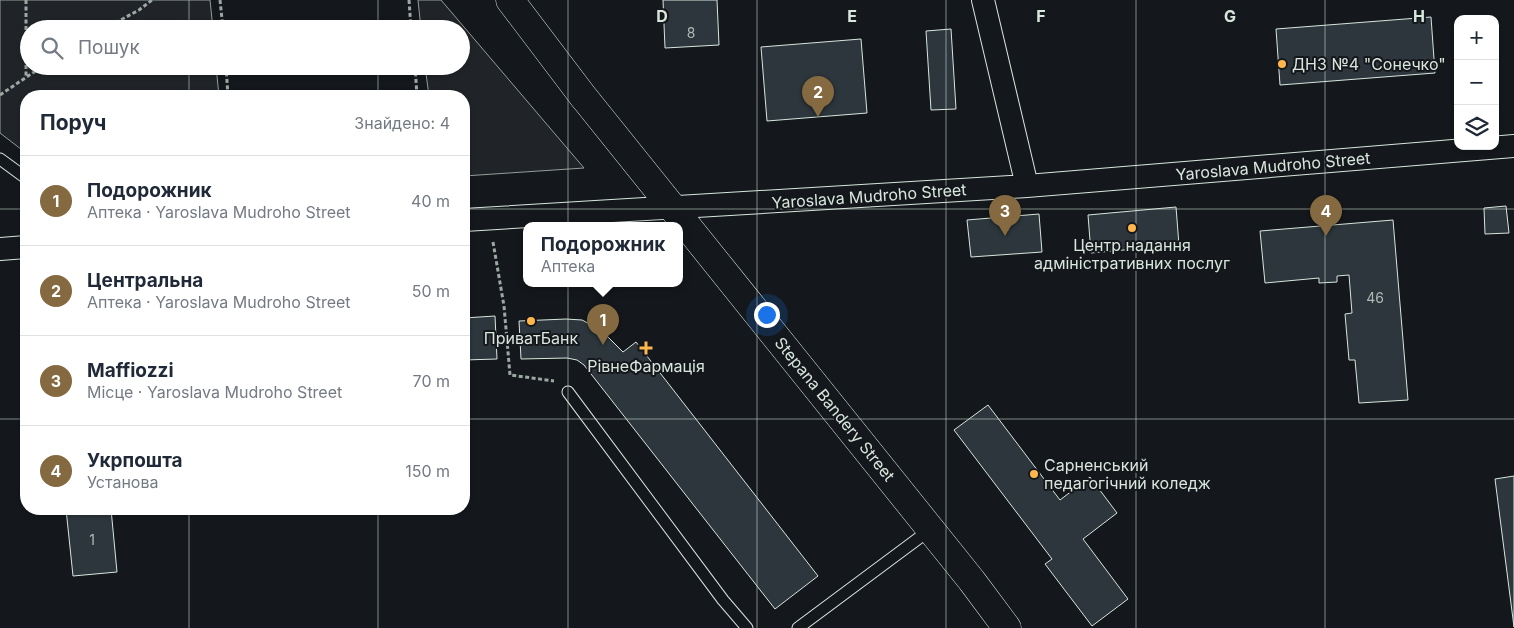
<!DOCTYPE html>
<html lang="uk">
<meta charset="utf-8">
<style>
body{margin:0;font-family:Inter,sans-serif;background:#f6f6f7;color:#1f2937}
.controls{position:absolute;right:15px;top:15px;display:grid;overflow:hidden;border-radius:10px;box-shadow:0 1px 4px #0004}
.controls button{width:45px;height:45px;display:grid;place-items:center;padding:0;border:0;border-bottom:1px solid #e0e1e3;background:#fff;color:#1f2937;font:25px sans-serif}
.you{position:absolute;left:766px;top:314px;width:18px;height:18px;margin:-12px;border:4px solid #fff;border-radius:50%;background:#1a73e8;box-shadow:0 0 0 8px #1a73e833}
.badge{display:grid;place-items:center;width:32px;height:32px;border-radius:50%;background:#846941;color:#fff;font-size:16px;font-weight:700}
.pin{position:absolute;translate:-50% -41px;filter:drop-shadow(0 1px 2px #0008)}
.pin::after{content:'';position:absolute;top:26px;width:18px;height:15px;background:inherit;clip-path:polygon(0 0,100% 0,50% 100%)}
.popup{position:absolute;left:523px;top:222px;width:160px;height:65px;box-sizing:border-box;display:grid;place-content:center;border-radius:10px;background:#fff;filter:drop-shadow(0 1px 4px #0005);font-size:16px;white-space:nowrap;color:#747a83}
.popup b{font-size:19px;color:#1f2937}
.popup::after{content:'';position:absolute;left:50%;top:100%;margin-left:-10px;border:10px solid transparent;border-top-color:#fff}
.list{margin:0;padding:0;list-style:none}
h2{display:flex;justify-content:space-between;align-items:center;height:65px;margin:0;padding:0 20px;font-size:21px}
h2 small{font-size:16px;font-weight:400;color:#747a83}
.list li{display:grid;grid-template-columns:32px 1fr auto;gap:15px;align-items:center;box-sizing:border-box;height:90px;padding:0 20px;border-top:1px solid #e0e1e3}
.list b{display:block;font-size:19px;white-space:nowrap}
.list p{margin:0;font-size:16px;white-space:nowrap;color:#747a83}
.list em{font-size:16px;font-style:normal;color:#747a83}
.icon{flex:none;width:28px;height:28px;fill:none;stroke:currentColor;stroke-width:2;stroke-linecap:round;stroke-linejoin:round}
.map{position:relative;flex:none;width:1514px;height:628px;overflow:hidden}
.search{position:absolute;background:#fff;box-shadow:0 1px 4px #0004;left:20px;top:20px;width:450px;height:55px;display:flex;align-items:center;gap:12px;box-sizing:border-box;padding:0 18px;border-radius:28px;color:#747a83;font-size:19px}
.panel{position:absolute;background:#fff;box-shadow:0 1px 4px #0004;left:20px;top:90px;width:450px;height:425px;border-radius:20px}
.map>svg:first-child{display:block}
.green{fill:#202428;stroke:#939e99}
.building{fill:#2c363c;stroke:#d8e6dc}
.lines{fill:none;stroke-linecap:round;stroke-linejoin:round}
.service-casing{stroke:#d8e6dc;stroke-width:13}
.minor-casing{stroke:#d8e6dc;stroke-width:24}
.primary-casing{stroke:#d8e6dc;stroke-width:29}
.path{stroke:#9da8a2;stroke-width:3;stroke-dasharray:4 2.5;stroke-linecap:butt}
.service{stroke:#14181c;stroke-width:11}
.minor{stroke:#14181c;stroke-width:22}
.primary{stroke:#14181c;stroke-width:28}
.grid{fill:none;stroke:#d8e6dc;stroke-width:1;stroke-opacity:0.55}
.poi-dot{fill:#ffb74d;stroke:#14181c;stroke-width:2}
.labels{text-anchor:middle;stroke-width:4;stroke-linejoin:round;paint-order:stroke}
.number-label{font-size:14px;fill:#adbab4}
.poi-label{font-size:16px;fill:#d8e6dc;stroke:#14181c}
.street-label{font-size:16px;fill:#d8e6dc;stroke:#14181c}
.grid-label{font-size:16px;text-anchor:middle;font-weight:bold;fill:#d8e6dc;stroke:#14181c;stroke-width:4;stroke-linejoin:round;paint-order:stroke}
</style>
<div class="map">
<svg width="1514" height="628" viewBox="0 0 1514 628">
<rect width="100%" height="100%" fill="#14181c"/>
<path class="green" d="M 0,0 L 210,0 L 213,29 L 29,29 L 29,66 L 216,66 L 219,96 L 26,96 L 26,153 L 0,133 Z
M 418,0 L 441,0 L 584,168 L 464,176 L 464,96 L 429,96 L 425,66 L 461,66 L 461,29 L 421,29 Z"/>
<path class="building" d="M 663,0 L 717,0 L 719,45 L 665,48 Z
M 1431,17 L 1435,73 L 1280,85 L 1276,29 Z
M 951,29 L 956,109 L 931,110 L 926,31 Z
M 861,39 L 867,113 L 767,121 L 761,47 Z
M 1506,206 L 1509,233 L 1485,234 L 1484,208 Z
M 1176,207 L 1179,245 L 1091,253 L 1088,215 Z
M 1039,214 L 1042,252 L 971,257 L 967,220 Z
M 1393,220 L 1408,400 L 1359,403 L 1355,360 L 1349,360 L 1345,314 L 1352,313 L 1349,275 L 1337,276 L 1337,282 L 1319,283 L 1319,278 L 1265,283 L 1260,231 Z
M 495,316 L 497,359 L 464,360 L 464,318 Z
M 566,319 L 582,320 L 601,330 L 623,352 L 636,342 L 818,576 L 775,609 L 584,365 L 577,360 L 567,358 L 521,359 L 519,321 Z
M 988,405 L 1060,500 L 1090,477 L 1117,513 L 1083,539 L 1128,599 L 1092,626 L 1045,564 L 1052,559 L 954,430 Z
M 1514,476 L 1514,627 L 1495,479 Z
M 66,509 L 111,509 L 117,572 L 73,576 Z"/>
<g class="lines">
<defs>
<path id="service" d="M 0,159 L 26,178
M 568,392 L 723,600 L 747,628
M 798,628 L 931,529"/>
<path id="minor" d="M 983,0 L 1027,186
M 464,220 L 1027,186 L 1514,146
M 0,249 L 26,247"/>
<path id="primary" d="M 510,0 L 585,99
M 578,90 L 972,581 L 1007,628"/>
</defs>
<use href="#service" class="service-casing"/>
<use href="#minor" class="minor-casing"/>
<use href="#primary" class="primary-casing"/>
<path class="path" d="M 26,0 L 26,77
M 220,0 L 223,29
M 409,0 L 411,29
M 104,29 L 139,10 L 152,0
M 226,66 L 228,96
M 415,66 L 417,96
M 0,95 L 43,66
M 493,242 L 504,306 L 510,375 L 554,381"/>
<use href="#service" class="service"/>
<use href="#minor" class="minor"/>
<use href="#primary" class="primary"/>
</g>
<path class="grid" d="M 189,0 L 189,29M 378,0 L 378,29M 568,0 L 568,628M 757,0 L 757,628M 946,0 L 946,628M 1136,0 L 1136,628M 1325,0 L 1325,628M 189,66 L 189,96M 378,66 L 378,96M 0,209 L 26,209M 464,209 L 1514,209M 0,419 L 26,419M 464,419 L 1514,419M 189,509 L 189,628M 378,509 L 378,628"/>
<g class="poi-dot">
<circle cx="1282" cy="64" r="5"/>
<circle cx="1132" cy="228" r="5"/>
<circle cx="531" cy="321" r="5"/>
<path d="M643.5 340.5h5v5h5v5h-5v5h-5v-5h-5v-5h5z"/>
<circle cx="1034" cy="474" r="5"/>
</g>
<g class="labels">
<g class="number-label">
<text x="691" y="38">8</text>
<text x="1375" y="303">46</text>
<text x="92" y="545">1</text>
</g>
<g class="poi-label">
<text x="1292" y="70" text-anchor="start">ДНЗ №4 "Сонечко"</text>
<text x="1132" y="251">Центр надання<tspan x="1132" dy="18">адміністративних послуг</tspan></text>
<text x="531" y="344">ПриватБанк</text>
<text x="646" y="372">РівнеФармація</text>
<text x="1044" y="471" text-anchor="start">Сарненський<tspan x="1044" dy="18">педагогічний коледж</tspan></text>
</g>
<g class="street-label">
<text transform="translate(1273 166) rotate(-5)" y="6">Yaroslava Mudroho Street</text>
<text transform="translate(869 196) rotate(-4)" y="6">Yaroslava Mudroho Street</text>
<text transform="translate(835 409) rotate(51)" y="6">Stepana Bandery Street</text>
</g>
</g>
<g class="grid-label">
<text x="662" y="22">D</text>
<text x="852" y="22">E</text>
<text x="1041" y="22">F</text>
<text x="1230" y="22">G</text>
<text x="1419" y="22">H</text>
</g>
</svg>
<div class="controls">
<button>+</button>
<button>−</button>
<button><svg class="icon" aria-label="layers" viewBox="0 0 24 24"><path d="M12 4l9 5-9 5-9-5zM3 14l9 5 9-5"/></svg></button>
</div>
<div class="you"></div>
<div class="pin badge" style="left:603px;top:345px">1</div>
<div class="popup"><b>Подорожник</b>Аптека</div>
<div class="pin badge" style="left:818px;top:117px">2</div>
<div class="pin badge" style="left:1005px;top:236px">3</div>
<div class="pin badge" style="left:1326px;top:236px">4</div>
<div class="search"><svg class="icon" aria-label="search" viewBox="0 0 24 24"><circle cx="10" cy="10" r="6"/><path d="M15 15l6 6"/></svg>Пошук</div>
<section class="panel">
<h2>Поруч<small>Знайдено: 4</small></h2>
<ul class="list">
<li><span class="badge">1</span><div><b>Подорожник</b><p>Аптека · Yaroslava Mudroho Street</p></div><em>40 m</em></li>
<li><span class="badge">2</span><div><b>Центральна</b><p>Аптека · Yaroslava Mudroho Street</p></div><em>50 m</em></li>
<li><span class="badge">3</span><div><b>Maffiozzi</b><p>Місце · Yaroslava Mudroho Street</p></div><em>70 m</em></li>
<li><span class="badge">4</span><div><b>Укрпошта</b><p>Установа</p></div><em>150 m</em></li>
</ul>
</section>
</div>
